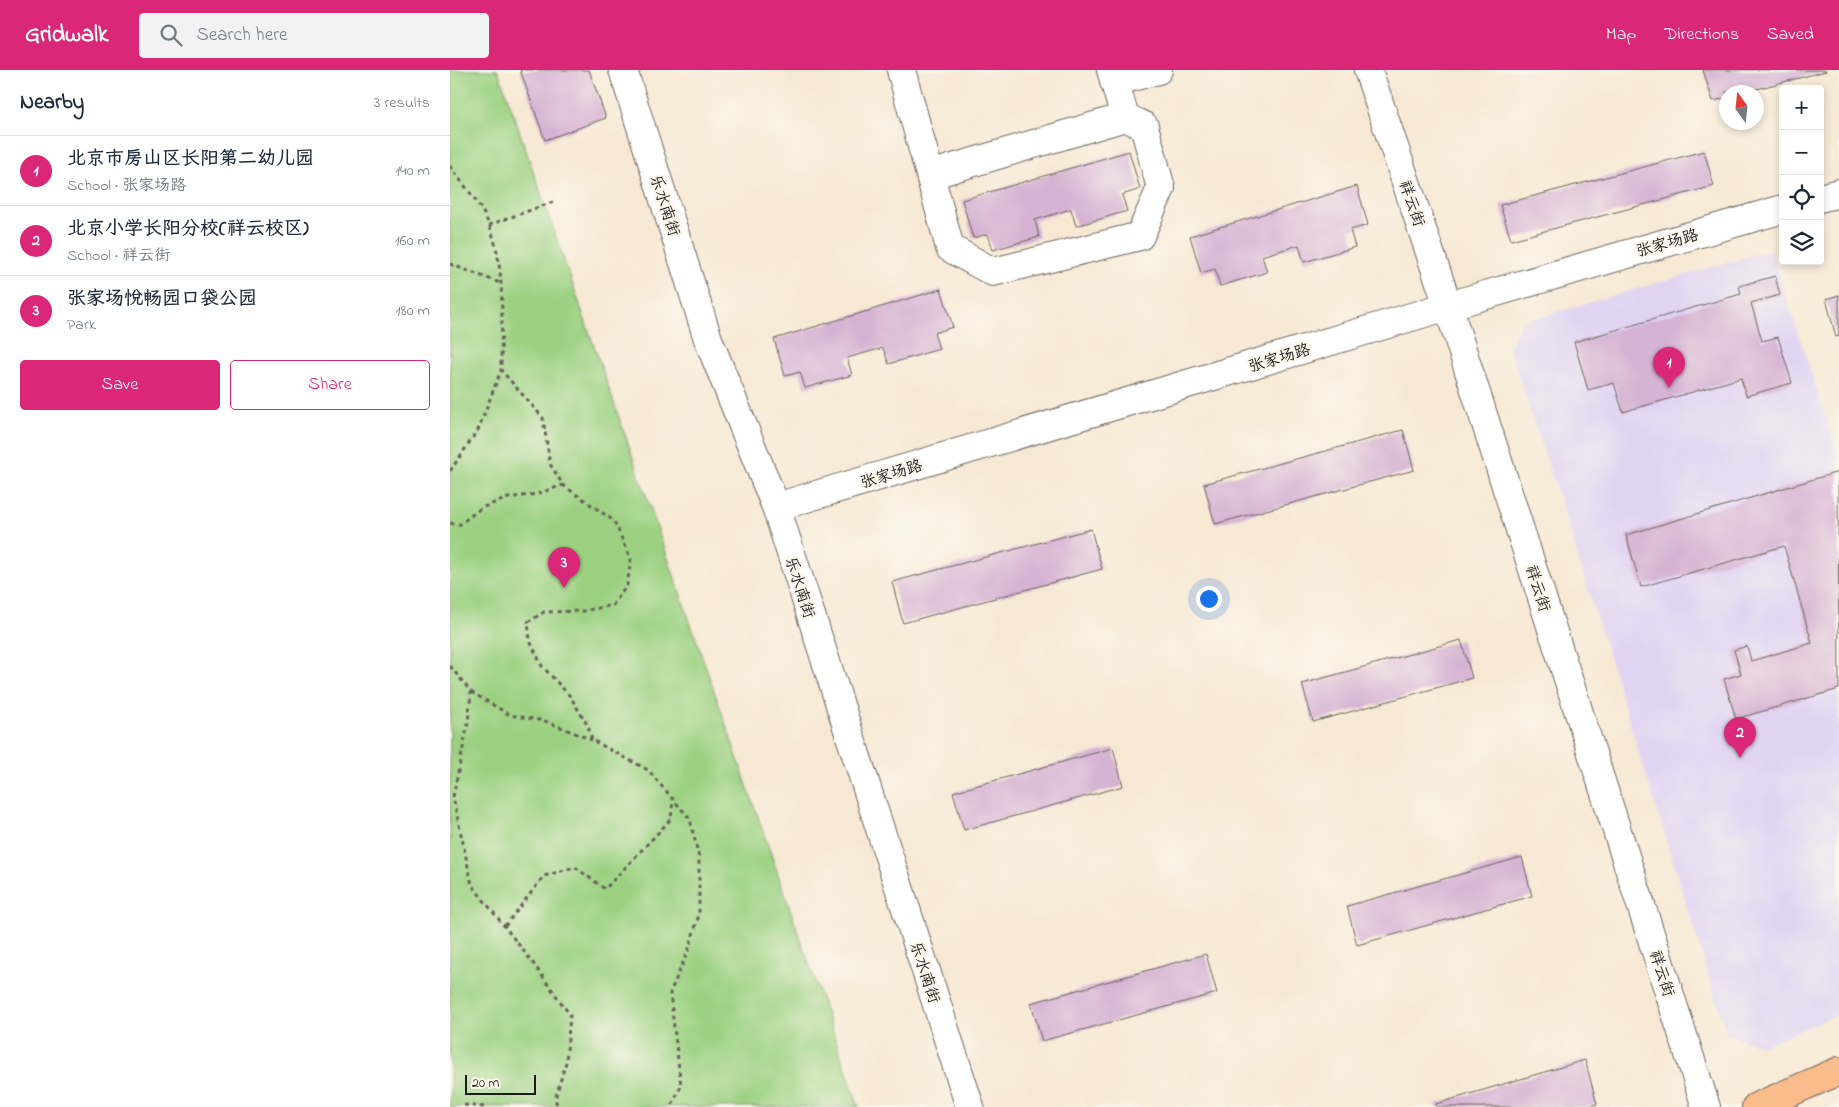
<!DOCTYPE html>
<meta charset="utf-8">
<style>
body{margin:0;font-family:"Indie Flower","LXGW WenKai TC",sans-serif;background:#f2f2f3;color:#1f2937}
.controls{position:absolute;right:15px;top:15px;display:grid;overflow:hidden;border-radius:5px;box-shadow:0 2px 8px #0003}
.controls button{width:45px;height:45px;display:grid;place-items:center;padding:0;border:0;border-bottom:1px solid #e0e1e3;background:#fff;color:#1f2937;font:25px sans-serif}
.compass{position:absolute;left:1269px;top:15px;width:45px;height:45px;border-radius:50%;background:#fff;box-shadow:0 2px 8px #0003;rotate:345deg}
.scale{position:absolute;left:15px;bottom:12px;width:71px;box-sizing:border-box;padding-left:5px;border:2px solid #1c1c1c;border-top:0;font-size:14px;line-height:18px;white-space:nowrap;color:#1c1c1c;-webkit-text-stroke:4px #fbf7ec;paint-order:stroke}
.you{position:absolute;left:758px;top:528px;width:18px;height:18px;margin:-12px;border:4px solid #fff;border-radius:50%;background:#1a73e8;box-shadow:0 0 0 8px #1a73e833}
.badge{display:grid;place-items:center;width:32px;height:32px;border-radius:50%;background:#db2777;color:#fff;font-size:16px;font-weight:700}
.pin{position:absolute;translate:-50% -41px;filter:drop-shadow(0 1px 2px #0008)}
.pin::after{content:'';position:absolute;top:26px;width:18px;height:15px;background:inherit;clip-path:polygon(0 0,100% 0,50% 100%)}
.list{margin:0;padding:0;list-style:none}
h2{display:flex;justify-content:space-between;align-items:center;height:65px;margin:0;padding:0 20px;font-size:21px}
h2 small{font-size:16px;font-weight:400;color:#747a83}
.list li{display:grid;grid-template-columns:32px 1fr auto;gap:15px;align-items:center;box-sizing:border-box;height:70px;padding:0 20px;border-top:1px solid #e0e1e3}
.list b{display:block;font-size:19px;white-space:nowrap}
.list p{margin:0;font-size:16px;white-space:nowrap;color:#747a83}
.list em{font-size:16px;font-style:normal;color:#747a83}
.actions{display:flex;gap:10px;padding:15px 20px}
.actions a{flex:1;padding:11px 0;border:1px solid #db2777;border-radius:5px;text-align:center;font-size:18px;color:#db2777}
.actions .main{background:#db2777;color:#fff}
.icon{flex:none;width:28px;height:28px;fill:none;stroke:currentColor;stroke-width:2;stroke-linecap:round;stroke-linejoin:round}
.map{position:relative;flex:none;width:1389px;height:1037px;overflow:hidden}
header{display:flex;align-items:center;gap:30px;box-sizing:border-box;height:70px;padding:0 25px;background:#db2777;color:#fff}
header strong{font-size:24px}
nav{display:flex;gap:28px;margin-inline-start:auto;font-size:18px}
.search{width:350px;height:45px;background:#f2f2f3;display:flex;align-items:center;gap:12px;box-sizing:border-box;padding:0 18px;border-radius:5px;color:#747a83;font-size:19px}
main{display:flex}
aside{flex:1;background:#fff}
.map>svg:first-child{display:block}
.built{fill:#e1d4f3}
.green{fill:#9cd182;stroke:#5c764f}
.building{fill:#d6b2d4}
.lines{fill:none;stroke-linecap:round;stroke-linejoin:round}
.minor-casing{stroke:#69635c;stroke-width:30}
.major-casing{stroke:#69635c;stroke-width:30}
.path{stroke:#69635c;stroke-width:3;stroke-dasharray:4 4;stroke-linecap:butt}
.minor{stroke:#fff;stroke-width:28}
.major{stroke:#fabc8b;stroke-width:28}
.labels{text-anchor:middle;stroke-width:4.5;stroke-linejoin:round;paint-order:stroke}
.street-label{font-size:16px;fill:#1c1c1c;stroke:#fbf7ec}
</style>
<header>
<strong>Gridwalk</strong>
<div class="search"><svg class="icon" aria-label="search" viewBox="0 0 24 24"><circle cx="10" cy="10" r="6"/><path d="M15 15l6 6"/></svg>Search here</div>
<nav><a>Map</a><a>Directions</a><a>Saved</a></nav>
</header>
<main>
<aside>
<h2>Nearby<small>3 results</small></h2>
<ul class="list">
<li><span class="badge">1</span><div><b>北京市房山区长阳第二幼儿园</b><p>School · 张家场路</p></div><em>140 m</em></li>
<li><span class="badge">2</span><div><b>北京小学长阳分校(祥云校区)</b><p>School · 祥云街</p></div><em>160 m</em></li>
<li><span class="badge">3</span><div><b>张家场悦畅园口袋公园</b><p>Park</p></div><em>180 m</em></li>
</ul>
<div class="actions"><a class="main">Save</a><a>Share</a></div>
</aside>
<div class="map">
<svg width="1389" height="1037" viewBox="0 0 1389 1037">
<rect width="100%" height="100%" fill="#fbf7ec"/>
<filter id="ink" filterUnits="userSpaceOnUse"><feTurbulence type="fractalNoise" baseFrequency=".02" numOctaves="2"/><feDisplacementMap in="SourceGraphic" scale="10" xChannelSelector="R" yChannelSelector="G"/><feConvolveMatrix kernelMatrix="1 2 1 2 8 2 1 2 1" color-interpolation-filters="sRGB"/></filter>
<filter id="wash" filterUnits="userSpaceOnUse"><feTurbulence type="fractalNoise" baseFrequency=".0096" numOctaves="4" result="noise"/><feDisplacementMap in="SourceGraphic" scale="20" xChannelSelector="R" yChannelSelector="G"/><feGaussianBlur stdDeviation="1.12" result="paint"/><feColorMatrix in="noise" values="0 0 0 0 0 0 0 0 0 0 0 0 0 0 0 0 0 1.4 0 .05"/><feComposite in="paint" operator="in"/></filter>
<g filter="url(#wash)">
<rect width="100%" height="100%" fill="#f7e8d3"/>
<path class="built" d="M 1321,180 L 1389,388 L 1389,944 L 1312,976 L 1277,964 L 1111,433 L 1059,277 L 1072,252 Z"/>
<path class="green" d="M 0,0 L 48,0 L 409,1037 L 0,1037 Z"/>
<g id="blocks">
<path class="building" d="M 70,0 L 139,0 L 156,48 L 95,70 Z
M 1253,0 L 1376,0 L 1376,1 L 1295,22 L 1276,22 L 1276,28 L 1263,31 Z
M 679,81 L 690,119 L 672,125 L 677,141 L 626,156 L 621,139 L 585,150 L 589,167 L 543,180 L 538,164 L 523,168 L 512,130 Z
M 1254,81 L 1264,116 L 1061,170 L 1050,135 Z
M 907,116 L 918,155 L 900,160 L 905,177 L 854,192 L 849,175 L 812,186 L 817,202 L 770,216 L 765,199 L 751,203 L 740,166 Z
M 1325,206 L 1330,225 L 1301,233 L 1312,271 L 1328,267 L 1342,313 L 1296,326 L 1291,308 L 1173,342 L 1164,313 L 1138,320 L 1124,272 L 1291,224 L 1289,216 Z
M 491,219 L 503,257 L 484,263 L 489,279 L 439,294 L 433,278 L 397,288 L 402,305 L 355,318 L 350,302 L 335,306 L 324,269 Z
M 1389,225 L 1389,266 L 1386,267 L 1376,229 Z
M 953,360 L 964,400 L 765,454 L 754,414 Z
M 1388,402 L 1389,619 L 1286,649 L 1274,609 L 1291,604 L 1284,580 L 1297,576 L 1301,591 L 1362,573 L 1334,476 L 1191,517 L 1176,465 Z
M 641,459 L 652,499 L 453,553 L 442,512 Z
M 1011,570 L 1022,608 L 863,652 L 852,614 Z
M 663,678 L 673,716 L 514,760 L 503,722 Z
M 1072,787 L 1082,826 L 907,875 L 897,836 Z
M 756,884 L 767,923 L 592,971 L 581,933 Z
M 1135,990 L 1147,1034 L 1136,1037 L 987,1037 L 986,1034 Z"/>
</g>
</g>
<g filter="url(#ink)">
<use href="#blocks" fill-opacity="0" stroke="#69635c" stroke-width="1"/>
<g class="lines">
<defs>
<path id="minor" d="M 173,0 L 258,269 L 326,437 L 520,1037
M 451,0 L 480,105 L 675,47 L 661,0
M 918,0 L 998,236 L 1256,1037
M 664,12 L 708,0
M 480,105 L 500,178 L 543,202 L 690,166 L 711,118 L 694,56 L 675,47
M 1370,128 L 1389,123
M 326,437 L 998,236 L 1333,139"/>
<path id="major" d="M 1306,1037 L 1389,1001"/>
</defs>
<use href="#minor" class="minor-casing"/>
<use href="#major" class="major-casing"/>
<path class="path" d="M 0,96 C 12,113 29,132 37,150 C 57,194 51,253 51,300 L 93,348 L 100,394 L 113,415 L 164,451 L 181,489 L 177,515 L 163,535 L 133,541 L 94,542 L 78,552 L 80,571 L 92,596 L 120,626 L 138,656 L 142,670 L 198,700 L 240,749 L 249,788 L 249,845 L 238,881 L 220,923 L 231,1016 L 221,1037
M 39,155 L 103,132
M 0,194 L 50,213
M 0,401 L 28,360 L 51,300
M 0,453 L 9,455 L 31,438 L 58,428 L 87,424 L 113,415
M 0,596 L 21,622 L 18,653 L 3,727 L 22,815 L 83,893 L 120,945 L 116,992 L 105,1029 L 108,1037
M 21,622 L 60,645 L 95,651 L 142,670
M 55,856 L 94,806 L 125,797 L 155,819 L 221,749 L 223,730
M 14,1035 L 37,1037"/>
<use href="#minor" class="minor"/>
<use href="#major" class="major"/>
</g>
</g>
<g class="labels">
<g class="street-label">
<text transform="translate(963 133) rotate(71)" y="6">祥云街</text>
<text transform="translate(216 135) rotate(72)" y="6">乐水南街</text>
<text transform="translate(1217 172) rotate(-16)" y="6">张家场路</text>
<text transform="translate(829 287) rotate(-17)" y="6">张家场路</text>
<text transform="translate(441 403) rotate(-17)" y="6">张家场路</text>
<text transform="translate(351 517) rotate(72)" y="6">乐水南街</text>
<text transform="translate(1089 518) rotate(72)" y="6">祥云街</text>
<text transform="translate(476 902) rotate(72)" y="6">乐水南街</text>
<text transform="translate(1213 903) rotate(72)" y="6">祥云街</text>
</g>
</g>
</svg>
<div class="controls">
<button>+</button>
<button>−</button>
<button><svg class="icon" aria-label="locate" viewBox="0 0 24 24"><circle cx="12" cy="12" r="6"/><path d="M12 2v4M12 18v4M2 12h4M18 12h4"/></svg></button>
<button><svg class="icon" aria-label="layers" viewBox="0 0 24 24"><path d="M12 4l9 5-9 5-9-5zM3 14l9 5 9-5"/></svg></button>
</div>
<svg class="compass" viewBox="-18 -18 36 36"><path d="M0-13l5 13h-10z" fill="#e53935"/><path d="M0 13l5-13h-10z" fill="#747a83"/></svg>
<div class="scale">20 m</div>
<div class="you"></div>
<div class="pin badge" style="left:1219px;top:318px">1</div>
<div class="pin badge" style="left:1290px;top:688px">2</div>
<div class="pin badge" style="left:114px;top:518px">3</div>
</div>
</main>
